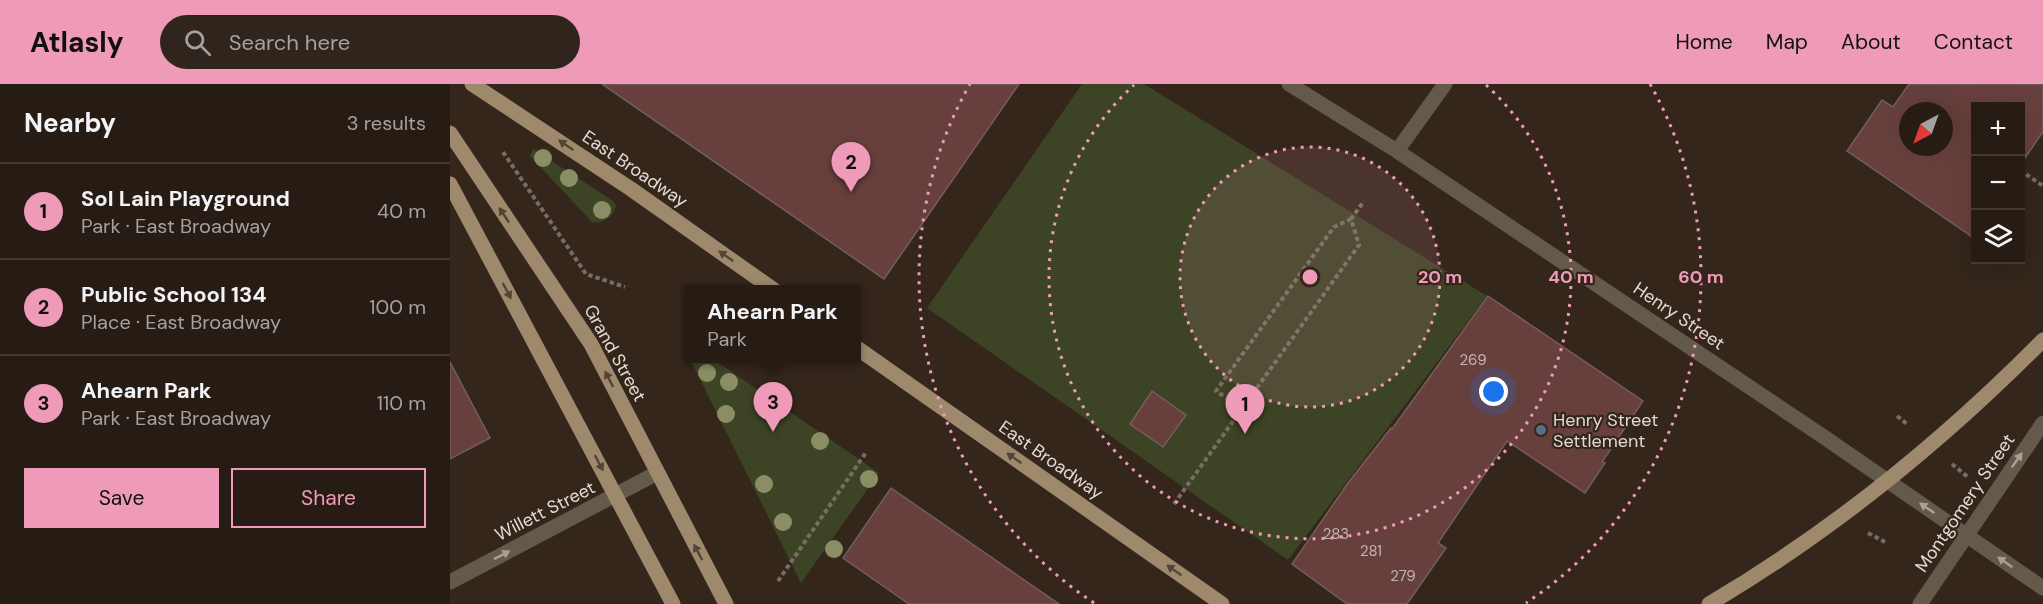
<!DOCTYPE html>
<meta charset="utf-8">
<style>
body{margin:0;font-family:"DM Sans",sans-serif;background:#2f251d;color:#f1f3f6}
.controls{position:absolute;right:18px;top:18px;display:grid;overflow:hidden;border-radius:0px;box-shadow:0 6px 24px #0002}
.controls button{width:54px;height:54px;display:grid;place-items:center;padding:0;border:0;border-bottom:2px solid #433a34;background:#271c14;color:#f1f3f6;font:30px sans-serif}
.compass{position:absolute;left:1449px;top:18px;width:54px;height:54px;border-radius:50%;background:#271c14;box-shadow:0 6px 24px #0002;rotate:221deg}
.you{position:absolute;left:1044px;top:308px;width:21px;height:21px;margin:-15px;border:4px solid #fff;border-radius:50%;background:#1a73e8;box-shadow:0 0 0 9px #1a73e833}
.badge{display:grid;place-items:center;width:39px;height:39px;border-radius:50%;background:#ef9ab8;color:#111;font-size:20px;font-weight:700}
.pin{position:absolute;translate:-50% -50px;filter:drop-shadow(0 2px 3px #0008)}
.pin::after{content:'';position:absolute;top:32px;width:21px;height:18px;background:inherit;clip-path:polygon(0 0,100% 0,50% 100%)}
.popup{position:absolute;left:234px;top:201px;width:177px;height:78px;box-sizing:border-box;display:grid;place-content:center;border-radius:0px;background:#271c14;filter:drop-shadow(0 2px 4px #0005);font-size:20px;white-space:nowrap;color:#a4a1a0}
.popup b{font-size:22px;color:#f1f3f6}
.popup::after{content:'';position:absolute;left:50%;top:100%;margin-left:-12px;border:12px solid transparent;border-top-color:#271c14}
.list{margin:0;padding:0;list-style:none}
h2{display:flex;justify-content:space-between;align-items:center;height:78px;margin:0;padding:0 24px;font-size:26px}
h2 small{font-size:20px;font-weight:400;color:#a4a1a0}
.list li{display:grid;grid-template-columns:39px 1fr auto;gap:18px;align-items:center;box-sizing:border-box;height:96px;padding:0 24px;border-top:2px solid #433a34}
.list b{display:block;font-size:22px;white-space:nowrap}
.list p{margin:0;font-size:20px;white-space:nowrap;color:#a4a1a0}
.list em{font-size:20px;font-style:normal;color:#a4a1a0}
.actions{display:flex;gap:12px;padding:18px 24px}
.actions a{flex:1;padding:14px 0;border:2px solid #ef9ab8;border-radius:0px;text-align:center;font-size:21px;color:#ef9ab8}
.actions .main{background:#ef9ab8;color:#111}
.icon{flex:none;width:33px;height:33px;fill:none;stroke:currentColor;stroke-width:2;stroke-linecap:round;stroke-linejoin:round}
.map{position:relative;flex:none;width:1593px;height:520px;overflow:hidden}
header{display:flex;align-items:center;gap:36px;box-sizing:border-box;height:84px;padding:0 30px;background:#ef9ab8;color:#111}
header strong{font-size:28px}
nav{display:flex;gap:33px;margin-inline-start:auto;font-size:21px}
.search{width:420px;height:54px;background:#2f251d;display:flex;align-items:center;gap:15px;box-sizing:border-box;padding:0 21px;border-radius:33px;color:#a4a1a0;font-size:22px}
main{display:flex}
aside{flex:1;background:#271c14}
.map>svg:first-child{display:block}
.green{fill:#3d4425}
.building{fill:#67403d;stroke:#735e5c;stroke-width:1.5;fill-rule:evenodd}
.lines{fill:none;stroke-linecap:round;stroke-linejoin:round}
.path{stroke:#786c63;stroke-width:4;stroke-dasharray:4.5 3;stroke-linecap:butt}
.minor{stroke:#645a4c;stroke-width:15}
.major{stroke:#9e896d;stroke-width:15}
.tree{fill:#8b8d65}
.oneway{fill:#544434}
.oneway2{fill:#aaa096}
.ring{fill:none;stroke:#ef9ab8;stroke-width:3;stroke-dasharray:3 6}
.service-dot{fill:#5c6f8a;stroke:#34261b;stroke-width:2}
.labels{text-anchor:middle;stroke-width:4.5;stroke-linejoin:round;paint-order:stroke}
.number-label{font-size:15px;fill:#c4b4ae}
.street-label{font-size:18px;fill:#e3dad3;stroke:#34261b}
.poi-label{font-size:18px;fill:#e3dad3;stroke:#34261b;text-anchor:start}
.centre{fill:#ef9ab8;stroke:#34261b;stroke-width:3}
.ring-label{font-size:18px;text-anchor:middle;font-weight:bold;fill:#ef9ab8;stroke:#34261b;stroke-width:4.5;stroke-linejoin:round;paint-order:stroke}
</style>
<header>
<strong>Atlasly</strong>
<div class="search"><svg class="icon" aria-label="search" viewBox="0 0 24 24"><circle cx="10" cy="10" r="6"/><path d="M15 15l6 6"/></svg>Search here</div>
<nav><a>Home</a><a>Map</a><a>About</a><a>Contact</a></nav>
</header>
<main>
<aside>
<h2>Nearby<small>3 results</small></h2>
<ul class="list">
<li><span class="badge">1</span><div><b>Sol Lain Playground</b><p>Park · East Broadway</p></div><em>40 m</em></li>
<li><span class="badge">2</span><div><b>Public School 134</b><p>Place · East Broadway</p></div><em>100 m</em></li>
<li><span class="badge">3</span><div><b>Ahearn Park</b><p>Park · East Broadway</p></div><em>110 m</em></li>
</ul>
<div class="actions"><a class="main">Save</a><a>Share</a></div>
</aside>
<div class="map">
<svg width="1593" height="520" viewBox="0 0 1593 520">
<rect width="100%" height="100%" fill="#34261b"/>
<path class="green" d="M 632,0 L 694,0 L 1037,212 L 838,476 L 477,224 Z
M 83,65 L 163,117 L 166,121 C 164,133 153,140 142,138 L 80,72 Z
M 240,275 L 263,275 L 429,389 L 351,499 Z"/>
<path class="building" d="M 152,0 L 569,0 L 434,195 Z
M 1459,0 L 1593,0 L 1593,48 L 1570,81 L 1570,22 L 1526,22 L 1526,146 L 1521,152 L 1397,67 L 1432,16 L 1443,23 ZM 1458,27 L 1494,27 L 1494,63 L 1458,63 Z
M 1038,212 L 1193,317 L 1152,378 L 1155,379 L 1135,409 L 1057,357 L 988,459 L 996,464 L 957,520 L 897,520 L 842,480 L 898,399 L 941,344 L 942,345 Z
M 0,278 L 40,354 L 0,375 Z
M 702,307 L 736,331 L 713,363 L 680,340 Z
M 441,404 L 609,520 L 459,520 L 393,474 Z"/>
<g class="lines">
<path class="path" d="M 53,68 L 136,190 L 175,203
M 1570,86 L 1593,102
M 792,324 L 766,307 L 884,143 L 901,135
M 1447,332 L 1457,340
M 1502,380 L 1519,394
M 724,420 L 909,161 L 901,135 L 914,117
M 1418,449 L 1435,458
M 328,497 L 417,367"/>
<path class="minor" d="M 839,0 L 947,67 L 1371,351 L 1593,504
M 947,67 L 995,0
M 0,498 L 207,389
M 1470,520 L 1593,339"/>
<path class="major" d="M 22,0 L 181,105 L 324,206
M 0,49 L 141,260 L 276,520
M 0,100 L 223,520
M 407,264 L 772,520
M 1259,520 C 1381,448 1493,357 1593,256"/>
</g>
<g class="tree">
<circle cx="93" cy="74" r="9"/>
<circle cx="119" cy="94" r="9"/>
<circle cx="152" cy="126" r="9"/>
<circle cx="257" cy="289" r="9"/>
<circle cx="279" cy="298" r="9"/>
<circle cx="326" cy="324" r="9"/>
<circle cx="276" cy="330" r="9"/>
<circle cx="370" cy="357" r="9"/>
<circle cx="419" cy="395" r="9"/>
<circle cx="314" cy="400" r="9"/>
<circle cx="333" cy="438" r="9"/>
<circle cx="384" cy="465" r="9"/>
</g>
<defs><path id="oneway-solid" d="M-6-.8H1V-3.2L6.5 0L1 3.2V.8H-6Z" transform="scale(1.5)"/></defs>
<g class="oneway">
<use href="#oneway-solid" transform="translate(116 61) rotate(-146)"/>
<use href="#oneway-solid" transform="translate(54 131) rotate(-124)"/>
<use href="#oneway-solid" transform="translate(276 172) rotate(-145)"/>
<use href="#oneway-solid" transform="translate(57 207) rotate(62)"/>
<use href="#oneway-solid" transform="translate(159 295) rotate(-117)"/>
<use href="#oneway-solid" transform="translate(564 374) rotate(-145)"/>
<use href="#oneway-solid" transform="translate(149 379) rotate(62)"/>
<use href="#oneway-solid" transform="translate(248 468) rotate(-118)"/>
<use href="#oneway-solid" transform="translate(724 486) rotate(-145)"/>
</g>
<g class="oneway2">
<use href="#oneway-solid" transform="translate(1567 376) rotate(-55)"/>
<use href="#oneway-solid" transform="translate(1477 424) rotate(-146)"/>
<use href="#oneway-solid" transform="translate(52 471) rotate(-27)"/>
<use href="#oneway-solid" transform="translate(1555 478) rotate(-145)"/>
</g>
<circle cx="860" cy="193" r="130" fill="#ef9ab8" fill-opacity=".12"/>
<g class="ring">
<circle cx="860" cy="193" r="130"/>
<path d="M1036 1A261 261 0 1 1 684 1"/>
<path d="M644 519A391 391 0 0 1 520 0M1200 0A391 391 0 0 1 1076 519"/>
</g>
<circle class="service-dot" cx="1091" cy="346" r="6"/>
<g class="labels">
<g class="number-label">
<text x="1023" y="281">269</text>
<text x="886" y="455">283</text>
<text x="921" y="472">281</text>
<text x="953" y="497">279</text>
</g>
<g class="street-label">
<text transform="translate(185 85) rotate(34)" y="6">East Broadway</text>
<text transform="translate(1229 232) rotate(34)" y="6">Henry Street</text>
<text transform="translate(165 269) rotate(61)" y="6">Grand Street</text>
<text transform="translate(601 376) rotate(35)" y="6">East Broadway</text>
<text transform="translate(1515 419) rotate(-56)" y="6">Montgomery Street</text>
<text transform="translate(95 427) rotate(-27)" y="6">Willett Street</text>
</g>
<g class="poi-label">
<text x="1103" y="342">Henry Street<tspan x="1103" dy="21">Settlement</tspan></text>
</g>
</g>
<circle cx="860" cy="193" r="9" class="centre"/>
<g class="ring-label">
<text x="990" y="199">20 m</text>
<text x="1121" y="199">40 m</text>
<text x="1251" y="199">60 m</text>
</g>
</svg>
<div class="controls">
<button>+</button>
<button>−</button>
<button><svg class="icon" aria-label="layers" viewBox="0 0 24 24"><path d="M12 4l9 5-9 5-9-5zM3 14l9 5 9-5"/></svg></button>
</div>
<svg class="compass" viewBox="-18 -18 36 36"><path d="M0-13l5 13h-10z" fill="#e53935"/><path d="M0 13l5-13h-10z" fill="#a4a1a0"/></svg>
<div class="you"></div>
<div class="pin badge" style="left:795px;top:350px">1</div>
<div class="pin badge" style="left:401px;top:108px">2</div>
<div class="pin badge" style="left:323px;top:348px">3</div>
<div class="popup"><b>Ahearn Park</b>Park</div>
</div>
</main>
